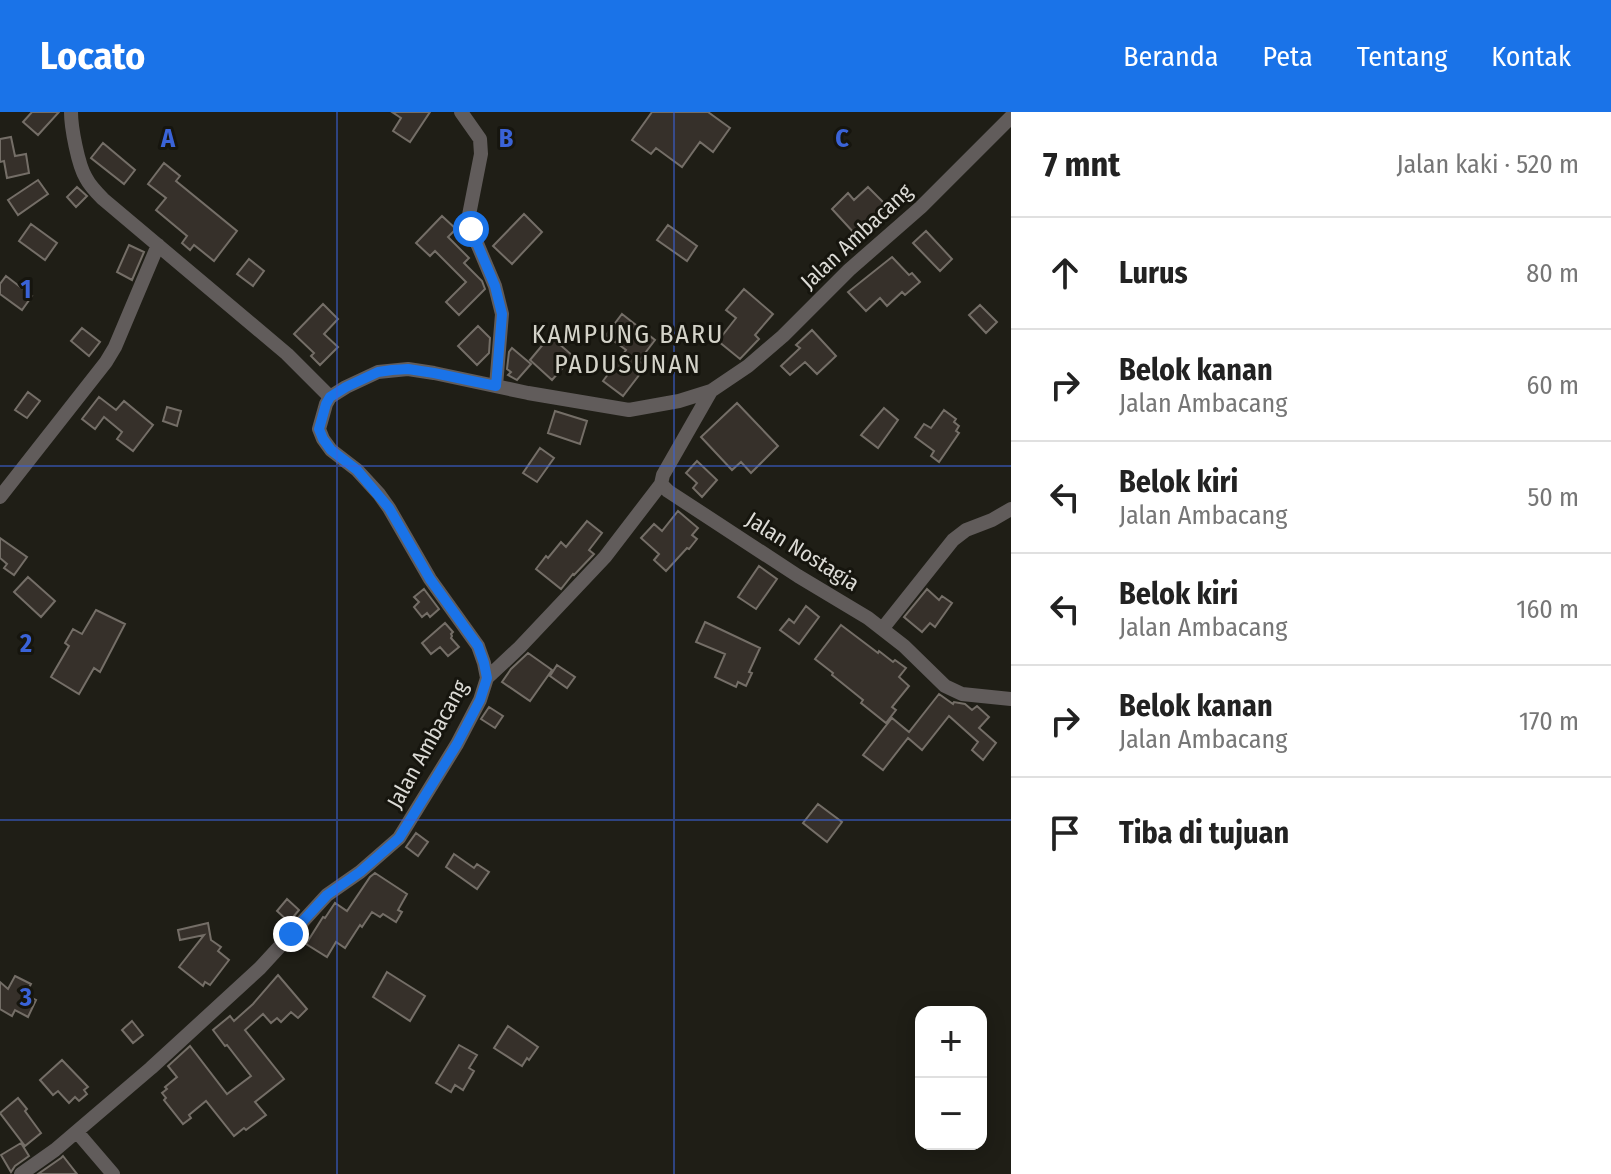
<!DOCTYPE html>
<html lang="id">
<meta charset="utf-8">
<style>
body{margin:0;font-family:"Fira Sans Condensed",sans-serif;background:#f6f6f6;color:#222}
.controls{position:absolute;right:24px;bottom:24px;display:grid;overflow:hidden;border-radius:16px;box-shadow:0 4px 20px #0003}
.controls button{width:72px;height:72px;display:grid;place-items:center;padding:0;border:0;border-bottom:2px solid #e0e0e0;background:#fff;color:#222;font:40px sans-serif}
.stop{position:absolute;width:24px;height:24px;margin:-18px;border:6px solid #1a73e8;border-radius:50%;background:#fff}
.stop.end{background:#1a73e8;border-color:#fff;box-shadow:0 2px 8px #0008}
.list{margin:0;padding:0;list-style:none}
h2{display:flex;justify-content:space-between;align-items:center;height:104px;margin:0;padding:0 32px;font-size:34px}
h2 small{font-size:26px;font-weight:400;color:#767676}
.list li{display:grid;grid-template-columns:52px 1fr auto;gap:24px;align-items:center;box-sizing:border-box;height:112px;padding:0 32px;border-top:2px solid #e0e0e0}
.list b{display:block;font-size:30px;white-space:nowrap}
.list p{margin:0;font-size:26px;white-space:nowrap;color:#767676}
.list em{font-size:26px;font-style:normal;color:#767676}
.icon{flex:none;width:44px;height:44px;fill:none;stroke:currentColor;stroke-width:2;stroke-linecap:round;stroke-linejoin:round}
.map{position:relative;flex:none;width:1011px;height:1062px;overflow:hidden}
header{display:flex;align-items:center;gap:48px;box-sizing:border-box;height:112px;padding:0 40px;background:#1a73e8;color:#fff}
header strong{font-size:38px}
nav{display:flex;gap:44px;margin-inline-start:auto;font-size:28px}
main{display:flex}
aside{flex:1;background:#fff}
.map>svg:first-child{display:block}
.building{fill:#36302a;stroke:#746e67;stroke-width:2}
.lines{fill:none;stroke-linecap:round;stroke-linejoin:round}
.street{stroke:#615c5b;stroke-width:14}
.route{stroke:#1a73e8;stroke-width:10}
.grid{fill:none;stroke:#3a63d8;stroke-width:2;stroke-opacity:0.55}
.labels{text-anchor:middle;stroke-width:6;stroke-linejoin:round;paint-order:stroke}
.street-label{font-size:22px;fill:#dcdbd6;stroke:#16150e}
.quarter-label{font-size:26px;letter-spacing:2px;fill:#d4d3c9;stroke:#16150e}
.grid-label{font-size:26px;text-anchor:middle;font-weight:bold;fill:#3a63d8;stroke:#16150e;stroke-width:6;stroke-linejoin:round;paint-order:stroke}
</style>
<header>
<strong>Locato</strong>
<nav><a>Beranda</a><a>Peta</a><a>Tentang</a><a>Kontak</a></nav>
</header>
<main>
<div class="map">
<svg width="1011" height="1062" viewBox="0 0 1011 1062">
<rect width="100%" height="100%" fill="#1f1e16"/>
<path class="building" d="M 32,0 L 59,0 L 38,23 L 23,10 Z
M 392,0 L 430,0 L 410,30 L 393,19 L 401,6 Z
M 652,0 L 708,0 L 730,16 L 713,40 L 700,30 L 682,55 L 656,36 L 651,42 L 632,28 Z
M 11,25 L 15,44 L 26,42 L 29,61 L 7,66 L 4,49 L 0,50 L 0,27 Z
M 103,31 L 135,58 L 124,72 L 91,46 Z
M 164,51 L 180,64 L 176,69 L 237,119 L 214,149 L 194,133 L 190,138 L 182,131 L 187,124 L 156,98 L 166,86 L 148,72 Z
M 38,68 L 48,82 L 18,103 L 8,88 Z
M 77,75 L 87,84 L 76,95 L 67,85 Z
M 868,75 L 888,95 L 875,108 L 872,105 L 855,122 L 832,97 L 848,81 L 854,88 Z
M 524,102 L 542,120 L 512,152 L 493,134 Z
M 442,104 L 456,117 L 448,125 L 469,146 L 464,151 L 482,169 L 485,177 L 459,203 L 446,190 L 466,170 L 435,139 L 430,144 L 416,131 Z
M 31,112 L 57,131 L 45,148 L 19,129 Z
M 668,113 L 697,134 L 687,149 L 657,128 Z
M 926,119 L 952,147 L 940,159 L 913,131 Z
M 129,133 L 144,140 L 132,168 L 117,160 Z
M 892,145 L 909,163 L 912,161 L 920,170 L 905,183 L 902,180 L 887,194 L 880,186 L 866,199 L 848,180 Z
M 249,147 L 264,159 L 253,174 L 237,162 Z
M 6,164 L 32,184 L 22,198 L 0,182 L 0,172 Z
M 744,177 L 773,202 L 755,223 L 759,227 L 740,247 L 718,229 L 736,206 L 726,198 Z
M 323,192 L 338,207 L 324,222 L 338,235 L 320,253 L 311,244 L 314,241 L 294,222 Z
M 980,193 L 997,210 L 986,221 L 969,203 Z
M 622,202 L 655,228 L 639,249 L 646,254 L 623,284 L 603,269 L 626,238 L 606,223 Z
M 478,214 L 490,226 L 489,241 L 477,253 L 458,234 Z
M 82,216 L 100,230 L 89,244 L 71,229 Z
M 812,218 L 836,244 L 817,262 L 805,250 L 790,263 L 781,254 L 800,236 L 796,233 Z
M 550,224 L 573,244 L 552,268 L 530,248 Z
M 512,236 L 531,252 L 517,268 L 508,263 L 511,260 L 507,257 L 509,240 Z
M 28,280 L 40,289 L 27,306 L 15,298 Z
M 99,285 L 116,298 L 124,289 L 153,313 L 133,339 L 117,327 L 122,320 L 104,305 L 95,317 L 82,307 Z
M 737,291 L 778,334 L 751,361 L 741,350 L 732,358 L 701,325 Z
M 167,295 L 181,299 L 177,314 L 163,309 Z
M 884,296 L 898,308 L 878,336 L 861,323 Z
M 944,298 L 956,307 L 954,310 L 959,314 L 956,319 L 959,321 L 939,350 L 931,344 L 934,339 L 915,325 L 924,312 L 931,316 Z
M 555,299 L 587,309 L 580,332 L 548,321 Z
M 540,336 L 554,346 L 537,370 L 523,361 Z
M 697,349 L 717,368 L 702,385 L 693,376 L 697,371 L 686,361 Z
M 678,399 L 698,416 L 692,423 L 697,427 L 689,437 L 687,436 L 666,459 L 654,448 L 659,442 L 641,426 L 654,412 L 662,419 Z
M 587,409 L 602,421 L 589,438 L 594,442 L 574,463 L 573,462 L 561,477 L 536,457 L 546,444 L 548,446 L 561,430 L 566,435 Z
M 0,426 L 27,445 L 14,463 L 4,456 L 7,452 L 0,446 Z
M 759,454 L 777,467 L 756,497 L 738,485 Z
M 28,465 L 55,489 L 41,505 L 14,480 Z
M 424,477 L 439,497 L 430,505 L 427,501 L 422,505 L 414,495 L 419,490 L 414,485 Z
M 927,477 L 939,488 L 942,484 L 952,491 L 935,515 L 930,511 L 922,520 L 904,505 Z
M 806,494 L 819,505 L 799,532 L 780,518 L 789,507 L 794,511 Z
M 96,498 L 125,512 L 100,560 L 94,556 L 79,582 L 51,565 L 69,534 L 65,531 L 73,517 L 82,522 Z
M 705,510 L 760,536 L 749,560 L 752,561 L 746,574 L 738,570 L 736,575 L 715,565 L 725,542 L 696,530 Z
M 445,511 L 453,520 L 451,522 L 452,524 L 451,526 L 459,535 L 448,544 L 440,535 L 431,542 L 422,531 Z
M 841,513 L 878,541 L 879,539 L 893,550 L 895,548 L 906,556 L 899,565 L 909,574 L 892,595 L 896,598 L 886,611 L 861,591 L 863,588 L 832,563 L 833,561 L 815,547 Z
M 528,541 L 552,558 L 530,589 L 502,570 L 511,557 Z
M 557,553 L 575,565 L 567,576 L 550,564 Z
M 939,582 L 953,592 L 954,590 L 965,592 L 972,598 L 977,594 L 989,605 L 979,616 L 996,631 L 983,648 L 972,638 L 978,630 L 949,604 L 922,638 L 908,626 L 883,658 L 863,643 L 892,606 L 909,620 Z
M 489,595 L 503,604 L 495,616 L 481,607 Z
M 818,692 L 842,710 L 827,730 L 803,711 Z
M 416,721 L 428,730 L 418,744 L 406,735 Z
M 454,742 L 474,756 L 477,752 L 489,760 L 477,777 L 446,755 Z
M 375,761 L 407,782 L 398,798 L 402,800 L 396,810 L 383,802 L 380,805 L 372,800 L 362,815 L 360,813 L 345,836 L 336,830 L 327,845 L 306,832 L 323,805 L 325,806 L 335,791 L 347,799 L 370,765 Z
M 287,787 L 299,798 L 289,810 L 277,799 Z
M 208,811 L 211,828 L 221,835 L 218,839 L 229,848 L 210,873 L 205,870 L 203,874 L 179,855 L 204,823 L 180,828 L 178,818 Z
M 387,860 L 425,884 L 410,909 L 373,885 Z
M 278,863 L 307,897 L 298,906 L 291,900 L 281,910 L 277,906 L 271,911 L 263,902 L 245,918 L 284,967 L 255,990 L 266,1003 L 246,1018 L 244,1016 L 234,1024 L 206,989 L 189,1003 L 191,1006 L 183,1012 L 164,988 L 166,986 L 162,981 L 167,977 L 165,975 L 177,965 L 168,954 L 190,934 L 227,982 L 251,964 L 227,933 L 225,934 L 213,918 L 230,904 L 234,909 L 253,892 Z
M 15,864 L 31,872 L 25,883 L 36,888 L 28,905 L 15,898 L 12,904 L 0,897 L 0,870 L 8,877 Z
M 132,909 L 143,923 L 133,931 L 122,918 Z
M 508,914 L 538,935 L 529,948 L 527,946 L 522,954 L 494,936 Z
M 459,933 L 477,943 L 469,956 L 474,959 L 463,978 L 455,973 L 451,980 L 436,971 Z
M 62,948 L 88,975 L 84,978 L 87,982 L 79,989 L 75,985 L 69,991 L 58,979 L 53,983 L 40,968 Z
M 18,986 L 27,997 L 25,999 L 41,1021 L 25,1034 L 0,1001 Z
M 21,1031 L 29,1044 L 15,1054 L 11,1060 L 1,1043 Z
M 63,1044 L 77,1062 L 38,1062 L 61,1046 Z"/>
<g class="lines">
<path class="street" d="M 71,0 C 71,15 78,53 86,66 C 90,74 97,81 103,87 L 287,242 L 330,285
M 461,0 L 480,27 L 481,42 L 469,103 L 471,117 L 495,174 L 502,202 L 496,274
M 711,279 L 663,363 L 661,372 L 668,379 L 798,464 L 868,506 L 904,534 L 945,574 L 962,582 L 1011,587
M 0,385 L 106,250 L 115,235 L 158,133
M 883,516 L 953,428 L 966,418 L 992,408 L 1011,397
M 487,566 L 520,535 L 605,445 L 661,372
M 77,1020 L 113,1062
M 21,1062 L 55,1038 L 151,956 L 260,856 L 327,783 L 360,760 L 399,726 L 457,632 L 480,588 L 487,566 L 484,551 L 478,534 L 430,467 L 389,396 L 379,382 L 357,358 L 331,338 L 323,327 L 319,317 L 326,292 L 330,285 L 346,275 L 378,260 L 408,257 L 434,261 L 528,281 L 629,298 L 679,289 L 711,279 L 748,254 L 783,224 L 849,158 L 921,95 L 1011,5"/>
</g>
<g class="lines">
<path class="route" d="M 291,822 L 327,783 L 360,760 L 399,726 L 457,632 L 480,588 L 487,566 L 484,551 L 478,534 L 430,467 L 389,396 L 357,358 L 331,338 L 323,327 L 319,317 L 326,292 L 330,285 L 346,275 L 378,260 L 392,258 L 408,257 L 434,261 L 496,274 L 502,202 L 495,174 L 471,117"/>
</g>
<path class="grid" d="M 337,0 L 337,1062M 674,0 L 674,1062M 0,354 L 1011,354M 0,708 L 1011,708"/>
<g class="labels">
<g class="street-label">
<text transform="translate(856 124) rotate(-43)" y="8">Jalan Ambacang</text>
<text transform="translate(803 439) rotate(32)" y="8">Jalan Nostagia</text>
<text transform="translate(427 632) rotate(-61)" y="8">Jalan Ambacang</text>
</g>
<g class="quarter-label">
<text x="628" y="231">KAMPUNG BARU<tspan x="628" dy="30">PADUSUNAN</tspan></text>
</g>
</g>
<g class="grid-label">
<text x="168" y="35">A</text>
<text x="506" y="35">B</text>
<text x="842" y="35">C</text>
<text x="26" y="186">1</text>
<text x="26" y="540">2</text>
<text x="26" y="894">3</text>
</g>
</svg>
<div class="controls">
<button>+</button>
<button>−</button>
</div>
<div class="stop" style="left:471px;top:117px"></div>
<div class="stop end" style="left:291px;top:822px"></div>
</div>
<aside>
<h2>7 mnt<small>Jalan kaki · 520 m</small></h2>
<ul class="list">
<li><svg class="icon" aria-label="ahead" viewBox="0 0 24 24"><path d="M12 20V5M6 11l6-6 6 6"/></svg><div><b>Lurus</b></div><em>80 m</em></li>
<li><svg class="icon" aria-label="right" viewBox="0 0 24 24"><path d="M7 20v-9h11M14 6l5 5-5 5"/></svg><div><b>Belok kanan</b><p>Jalan Ambacang</p></div><em>60 m</em></li>
<li><svg class="icon" aria-label="left" viewBox="0 0 24 24"><path d="M17 20v-9H6M10 6l-5 5 5 5"/></svg><div><b>Belok kiri</b><p>Jalan Ambacang</p></div><em>50 m</em></li>
<li><svg class="icon" aria-label="left" viewBox="0 0 24 24"><path d="M17 20v-9H6M10 6l-5 5 5 5"/></svg><div><b>Belok kiri</b><p>Jalan Ambacang</p></div><em>160 m</em></li>
<li><svg class="icon" aria-label="right" viewBox="0 0 24 24"><path d="M7 20v-9h11M14 6l5 5-5 5"/></svg><div><b>Belok kanan</b><p>Jalan Ambacang</p></div><em>170 m</em></li>
<li><svg class="icon" aria-label="arrive" viewBox="0 0 24 24"><path d="M6 21V4h12l-3 4 3 4H6"/></svg><div><b>Tiba di tujuan</b></div></li>
</ul>
</aside>
</main>
